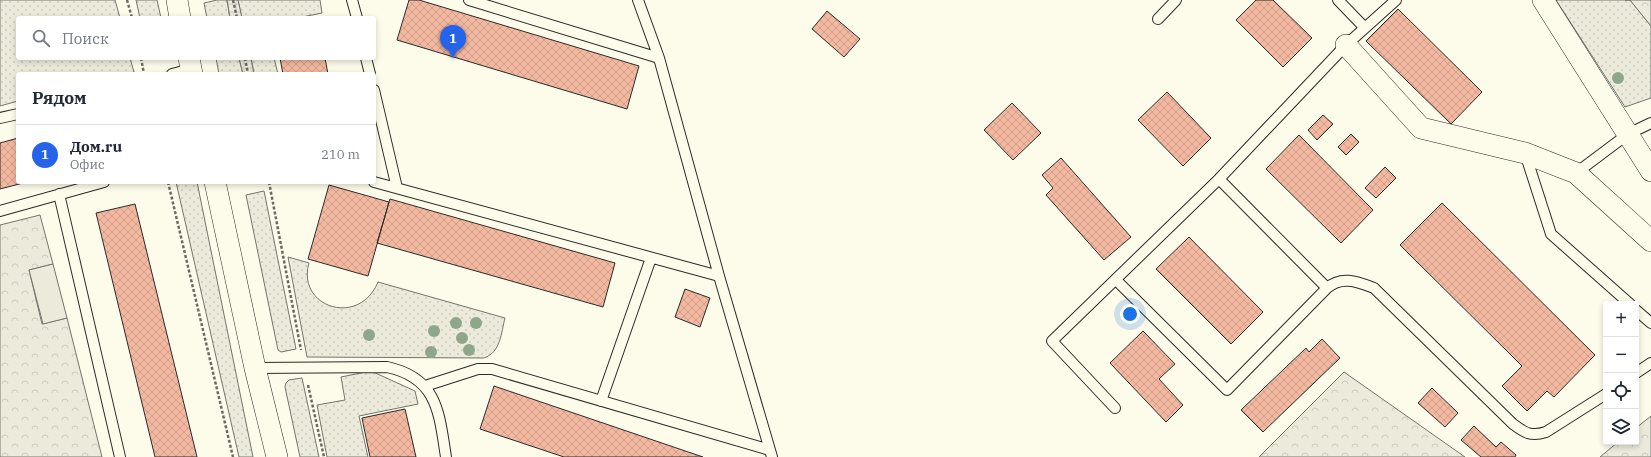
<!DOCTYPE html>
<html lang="ru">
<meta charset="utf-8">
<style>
body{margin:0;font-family:"IBM Plex Serif",serif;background:#f6f6f7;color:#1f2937}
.controls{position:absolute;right:12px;bottom:12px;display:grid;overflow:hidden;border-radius:4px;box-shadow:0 2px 6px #0003}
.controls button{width:36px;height:36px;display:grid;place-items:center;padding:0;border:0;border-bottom:1px solid #e0e1e3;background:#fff;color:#1f2937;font:20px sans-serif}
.you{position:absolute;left:1130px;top:314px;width:14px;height:14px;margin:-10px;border:3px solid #fff;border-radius:50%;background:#1a73e8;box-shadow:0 0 0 6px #1a73e833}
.badge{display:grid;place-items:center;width:26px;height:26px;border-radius:50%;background:#2563eb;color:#fff;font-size:13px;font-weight:700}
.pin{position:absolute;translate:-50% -33px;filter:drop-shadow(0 1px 2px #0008)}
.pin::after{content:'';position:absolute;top:21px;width:14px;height:12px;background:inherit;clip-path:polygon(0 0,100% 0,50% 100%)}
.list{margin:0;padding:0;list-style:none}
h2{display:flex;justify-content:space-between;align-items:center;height:52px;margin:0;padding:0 16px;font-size:17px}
h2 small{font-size:13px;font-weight:400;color:#747a83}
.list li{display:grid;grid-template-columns:26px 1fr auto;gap:12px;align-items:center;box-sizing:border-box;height:60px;padding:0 16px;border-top:1px solid #e0e1e3}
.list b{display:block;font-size:15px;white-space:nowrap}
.list p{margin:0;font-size:13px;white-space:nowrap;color:#747a83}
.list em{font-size:13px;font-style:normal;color:#747a83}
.icon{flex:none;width:22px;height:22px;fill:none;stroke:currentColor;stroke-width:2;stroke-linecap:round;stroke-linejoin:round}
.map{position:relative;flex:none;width:1651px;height:457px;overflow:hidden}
.search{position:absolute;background:#fff;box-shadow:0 2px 6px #0003;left:16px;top:16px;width:360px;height:44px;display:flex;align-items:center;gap:10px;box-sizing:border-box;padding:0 14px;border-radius:4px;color:#747a83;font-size:15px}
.panel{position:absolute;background:#fff;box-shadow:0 2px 6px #0003;left:16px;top:72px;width:360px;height:112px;border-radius:4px}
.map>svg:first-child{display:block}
.grass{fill:url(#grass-dots);stroke:#74746e}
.forest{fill:url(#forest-crowns);stroke:#74746e}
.parking{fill:#eceadb;stroke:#74746e}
.plaza{fill:url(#plaza-grid);stroke:#74746e}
.building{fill:url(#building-cross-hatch);stroke:#2b2b2b}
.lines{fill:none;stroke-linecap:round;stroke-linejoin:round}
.lane-casing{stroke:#2b2b2b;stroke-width:12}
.street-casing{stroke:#2b2b2b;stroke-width:22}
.path{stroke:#6a6964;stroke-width:2.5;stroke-dasharray:3 2;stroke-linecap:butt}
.lane{stroke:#fdfbea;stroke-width:10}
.street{stroke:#fdfbea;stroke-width:21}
.tree{fill:#8ea78a}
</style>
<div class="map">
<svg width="1651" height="457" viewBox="0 0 1651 457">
<defs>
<pattern id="grass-dots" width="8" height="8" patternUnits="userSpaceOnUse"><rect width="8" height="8" fill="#ecebdb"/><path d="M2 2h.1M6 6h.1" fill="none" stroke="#cbcabc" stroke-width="1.8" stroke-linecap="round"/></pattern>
<pattern id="forest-crowns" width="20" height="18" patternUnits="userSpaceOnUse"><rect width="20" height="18" fill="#ecebdb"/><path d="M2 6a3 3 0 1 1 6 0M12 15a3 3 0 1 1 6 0" fill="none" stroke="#cbcabc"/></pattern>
<pattern id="plaza-grid" width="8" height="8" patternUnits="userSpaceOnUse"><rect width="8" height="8" fill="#eceadb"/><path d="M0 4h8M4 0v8" fill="none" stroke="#cbc9bc"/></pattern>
<pattern id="building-cross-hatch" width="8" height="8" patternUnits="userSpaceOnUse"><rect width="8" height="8" fill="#f2b8a0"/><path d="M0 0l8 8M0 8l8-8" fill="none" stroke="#d09e8a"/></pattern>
</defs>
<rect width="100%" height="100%" fill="#fdfbea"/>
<path class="grass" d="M 0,0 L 115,0 L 120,18 L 18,18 L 18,58 L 130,58 L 134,72 L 127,74 L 18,74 L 18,101 L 0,106 Z
M 136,0 L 157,0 L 161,18 L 140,18 Z
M 217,0 L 227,0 L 230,18 L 207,18 L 204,3 Z
M 238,0 L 320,0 L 322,13 L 297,18 L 242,18 Z
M 1556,0 L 1630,0 L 1651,26 L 1651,98 L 1625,107 Z
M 216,58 L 239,58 L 243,74 L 219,74 Z
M 251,58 L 274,58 L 278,74 L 254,74 Z
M 176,182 L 197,182 L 253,457 L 239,457 Z
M 264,191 L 296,349 L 281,352 L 278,350 L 246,195 Z
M 288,257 L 309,263 C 296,307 359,328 378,282 L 505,318 C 501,333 501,352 484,358 L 307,357 Z
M 371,371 L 415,391 L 418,404 L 359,416 L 368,457 L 327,457 L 317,405 L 345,400 L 341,377 Z
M 302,378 L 319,457 L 300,457 L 285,387 L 286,383 L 289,380 Z"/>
<path class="forest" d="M 1625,0 L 1651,0 L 1651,26 L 1630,0 Z
M 40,215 L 53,264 L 29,270 L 42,324 L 67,318 L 102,457 L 0,457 L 0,225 Z
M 1344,372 L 1465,457 L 1259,457 Z
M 1651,416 L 1651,457 L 1600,457 L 1618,442 L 1636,442 L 1636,428 Z"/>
<path class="parking" d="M 53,264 L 67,318 L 43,324 L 29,270 Z"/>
<path class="plaza" d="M 227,0 L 238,0 L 242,18 L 230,18 Z
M 239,58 L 251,58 L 254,74 L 243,74 Z"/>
<path class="building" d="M 409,0 L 419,0 L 639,66 L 627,109 L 397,40 Z
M 1256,0 L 1273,0 L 1312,38 L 1283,67 L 1236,20 Z
M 1398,9 L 1482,92 L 1451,124 L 1366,41 Z
M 827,11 L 860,39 L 844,57 L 812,29 Z
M 280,58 L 325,58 L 328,74 L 283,74 Z
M 1167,92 L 1211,138 L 1183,166 L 1138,120 Z
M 1012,103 L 1041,133 L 1013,160 L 984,130 Z
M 1323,115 L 1333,124 L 1317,140 L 1308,130 Z
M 1351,134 L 1359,142 L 1346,155 L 1338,147 Z
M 1299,135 L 1373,210 L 1341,243 L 1266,169 Z
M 18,138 L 18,182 L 27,182 L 0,189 L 0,143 Z
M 1061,158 L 1131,237 L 1104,260 L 1046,195 L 1053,188 L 1042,175 Z
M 1385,167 L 1396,178 L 1376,198 L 1365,188 Z
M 329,185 L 389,202 L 368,276 L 308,259 Z
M 390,199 L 615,263 L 603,307 L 377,243 Z
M 1442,203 L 1595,355 L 1554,397 L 1547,391 L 1527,411 L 1502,386 L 1522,366 L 1400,245 Z
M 135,204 L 197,457 L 155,457 L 96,213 Z
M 1189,237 L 1263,312 L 1231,344 L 1156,269 Z
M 685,289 L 710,298 L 700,327 L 675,317 Z
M 1143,331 L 1175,364 L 1159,379 L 1183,405 L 1166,422 L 1110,363 Z
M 1322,339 L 1340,358 L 1263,432 L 1241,410 L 1306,348 L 1309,352 Z
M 494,386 L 703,457 L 564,457 L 480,429 Z
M 1432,388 L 1458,413 L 1445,427 L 1418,403 Z
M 405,409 L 416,457 L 370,457 L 362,418 Z
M 1474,426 L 1496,447 L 1501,442 L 1516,455 L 1515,457 L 1481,457 L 1461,440 Z"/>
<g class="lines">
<defs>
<path id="lane" d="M 352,0 L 357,18
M 469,0 L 659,58
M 638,0 L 659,58 L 719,276 L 772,457
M 1338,0 L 1365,28
M 1158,19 L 1176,0
M 366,58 L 370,74
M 172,74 L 191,69
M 374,90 L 397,188
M 0,118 L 18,114
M 1525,153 L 1551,234 L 1630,304
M 1576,173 L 1628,134 L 1651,123
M 1219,179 L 1327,288
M 374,182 L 719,276
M 59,194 L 120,457
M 0,211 L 104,182
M 1116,280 L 1227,390 L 1327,288 C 1342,275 1358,282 1374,288 L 1513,424 C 1525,433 1531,437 1546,432 L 1606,394
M 1636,310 L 1651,323
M 255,368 L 387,367 C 438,378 439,413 446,457
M 1636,373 L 1651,363
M 425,386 L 478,369 L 492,369 L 770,450
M 601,401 L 651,258
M 1115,408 L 1052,341 L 1219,179 L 1346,45 L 1396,0"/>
<path id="street" d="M 177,0 L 180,18
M 1543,0 L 1651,171
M 1346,45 L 1421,128 L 1525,153 L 1576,173 L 1651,241
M 189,58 L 192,74
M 215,182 L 255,368 L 277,457"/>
</defs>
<use href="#lane" class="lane-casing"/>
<use href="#street" class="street-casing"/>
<path class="path" d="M 127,0 L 132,18
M 233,0 L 237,18
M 141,58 L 144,74
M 245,58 L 248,74
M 168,182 L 233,457
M 269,182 L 301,350
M 308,385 L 324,457"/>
<use href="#lane" class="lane"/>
<use href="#street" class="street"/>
</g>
<g class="tree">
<circle cx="1618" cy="78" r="6"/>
<circle cx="456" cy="323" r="6"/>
<circle cx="476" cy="323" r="6"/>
<circle cx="434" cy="331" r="6"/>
<circle cx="369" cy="335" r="6"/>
<circle cx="462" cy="338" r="6"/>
<circle cx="469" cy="350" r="6"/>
<circle cx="431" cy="352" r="6"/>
</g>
</svg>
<div class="controls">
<button>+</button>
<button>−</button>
<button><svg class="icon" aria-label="locate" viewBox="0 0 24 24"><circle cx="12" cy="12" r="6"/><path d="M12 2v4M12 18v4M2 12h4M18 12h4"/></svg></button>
<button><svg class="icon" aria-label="layers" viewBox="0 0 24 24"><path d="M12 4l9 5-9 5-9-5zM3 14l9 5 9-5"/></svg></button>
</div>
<div class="you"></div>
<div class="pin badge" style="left:453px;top:58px">1</div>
<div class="search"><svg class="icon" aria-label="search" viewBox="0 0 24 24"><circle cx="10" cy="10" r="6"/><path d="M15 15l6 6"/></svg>Поиск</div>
<section class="panel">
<h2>Рядом<small></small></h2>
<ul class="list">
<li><span class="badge">1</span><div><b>Дом.ru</b><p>Офис</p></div><em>210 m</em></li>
</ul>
</section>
</div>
